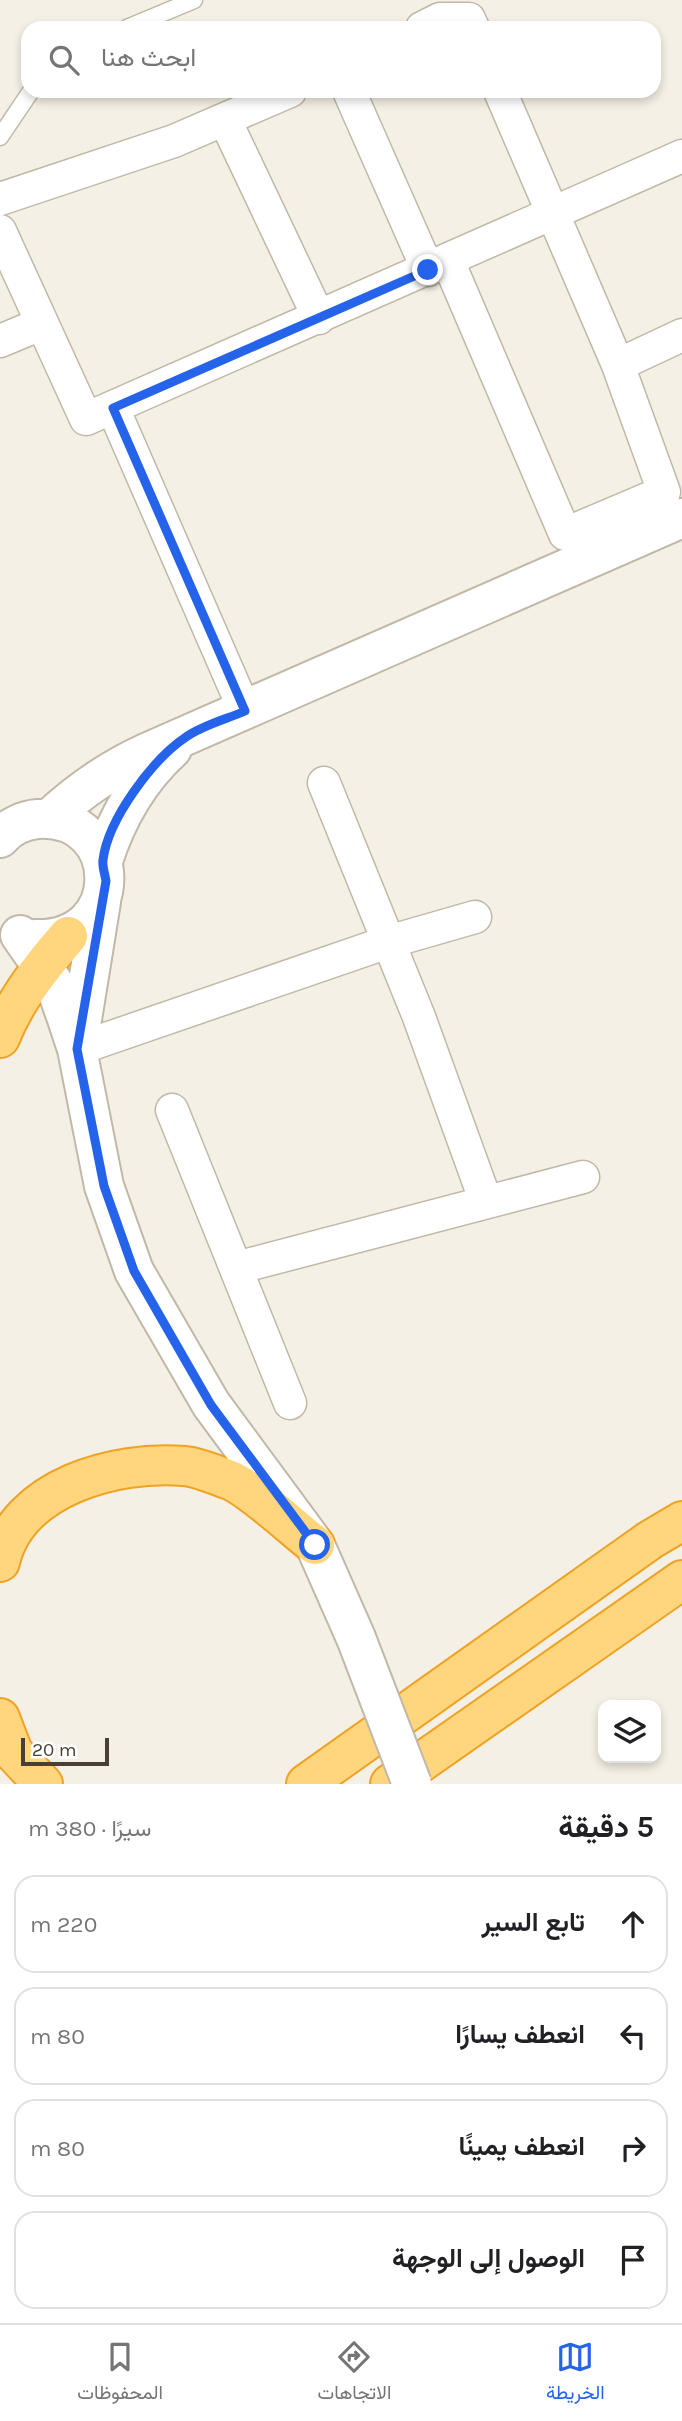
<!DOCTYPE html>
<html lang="ar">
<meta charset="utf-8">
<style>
body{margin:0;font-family:Karla,Vazirmatn,sans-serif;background:#f6f6f6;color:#202124;direction:rtl}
.controls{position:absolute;right:21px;bottom:21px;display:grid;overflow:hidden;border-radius:14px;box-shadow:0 4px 10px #0003}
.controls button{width:63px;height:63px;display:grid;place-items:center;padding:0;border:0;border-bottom:2px solid #e0e0e0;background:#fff;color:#202124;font:35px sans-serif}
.scale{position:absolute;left:21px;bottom:18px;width:88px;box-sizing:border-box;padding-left:7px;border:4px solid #484034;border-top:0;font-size:19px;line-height:24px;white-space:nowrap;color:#484034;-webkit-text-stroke:5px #fff;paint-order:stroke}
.stop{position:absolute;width:21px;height:21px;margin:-16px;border:5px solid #2563eb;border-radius:50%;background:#fff}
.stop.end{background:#2563eb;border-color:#fff;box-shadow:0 2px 7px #0008}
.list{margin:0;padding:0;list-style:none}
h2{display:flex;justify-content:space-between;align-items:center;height:91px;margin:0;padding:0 28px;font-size:30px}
h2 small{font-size:23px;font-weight:400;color:#757577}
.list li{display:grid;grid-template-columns:46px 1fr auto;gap:21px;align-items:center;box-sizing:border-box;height:98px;margin:0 14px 14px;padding:0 14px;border:2px solid #e0e0e0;border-radius:21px}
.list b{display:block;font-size:26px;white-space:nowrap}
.list em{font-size:23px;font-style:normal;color:#757577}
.icon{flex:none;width:38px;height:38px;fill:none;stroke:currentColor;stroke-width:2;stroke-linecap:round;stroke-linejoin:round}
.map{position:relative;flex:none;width:682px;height:1784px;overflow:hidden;direction:ltr}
.search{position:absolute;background:#fff;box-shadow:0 4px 10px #0003;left:21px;right:21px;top:21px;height:77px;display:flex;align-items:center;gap:18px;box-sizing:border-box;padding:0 24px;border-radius:21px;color:#757577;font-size:26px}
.sheet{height:539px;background:#fff}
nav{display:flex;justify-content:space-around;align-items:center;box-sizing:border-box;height:98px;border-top:2px solid #e0e0e0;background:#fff;font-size:19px;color:#757577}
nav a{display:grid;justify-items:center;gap:4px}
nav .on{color:#2563eb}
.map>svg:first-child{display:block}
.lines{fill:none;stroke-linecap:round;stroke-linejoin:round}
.service-casing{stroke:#c1b8a7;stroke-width:19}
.minor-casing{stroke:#c1b8a7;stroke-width:35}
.tertiary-casing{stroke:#c1b8a7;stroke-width:42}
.trunk-casing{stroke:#efa324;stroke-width:42}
.service{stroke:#fff;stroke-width:16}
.minor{stroke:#fff;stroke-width:32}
.tertiary{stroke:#fff;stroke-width:38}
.trunk{stroke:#ffd57d;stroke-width:38}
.tertiary-bridge-casing{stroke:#c1b8a7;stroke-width:42;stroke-linecap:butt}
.tertiary-bridge{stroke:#fff;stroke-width:38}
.route{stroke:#2563eb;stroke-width:9}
</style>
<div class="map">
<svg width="682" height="1784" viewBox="0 0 682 1784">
<rect width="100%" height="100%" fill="#f5f0e5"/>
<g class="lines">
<defs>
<path id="service" d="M 127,28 L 194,0
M 0,137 L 31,91"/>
<path id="minor" d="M 422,28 L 440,19 L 469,19 L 473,28
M 349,91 L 428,270
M 225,120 L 319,318
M 0,199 L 174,141 L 290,91
M 0,231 L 86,419 L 682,156
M 448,261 L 565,534 L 664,492 L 618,365 L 500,91
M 0,341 L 41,324
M 618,365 L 682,335
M 113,408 L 245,711
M 324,783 L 419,1017 L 486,1202
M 77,1049 L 388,942 L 475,917
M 172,1110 L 290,1403
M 236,1268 L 583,1177"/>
<path id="tertiary" d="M 49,819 C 79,791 109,770 146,753 L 682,518
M 0,838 C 9,827 24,820 38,819 C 125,814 129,942 35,939
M 103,861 C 117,817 138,780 172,749
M 20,935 L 55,985 L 66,1016 L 77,1049 L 104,1186 L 134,1271 L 211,1404 L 315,1545 L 356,1638
M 78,1044 L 101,902"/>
<path id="trunk" d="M 0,1038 C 15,1000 41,967 68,936
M 0,1562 C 17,1487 116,1460 184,1466 C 198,1467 216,1475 230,1480 C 253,1490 293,1528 315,1545
M 0,1718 L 13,1752 L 43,1784
M 306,1784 L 650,1540 L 682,1521
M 390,1784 L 682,1580"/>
</defs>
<use href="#service" class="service-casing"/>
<use href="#minor" class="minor-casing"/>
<use href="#tertiary" class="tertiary-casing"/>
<use href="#trunk" class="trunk-casing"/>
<use href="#service" class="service"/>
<use href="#minor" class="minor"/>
<use href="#tertiary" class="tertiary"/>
<use href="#trunk" class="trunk"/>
<defs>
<path id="tertiary-bridge" d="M 356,1638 L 412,1784"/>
</defs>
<use href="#tertiary-bridge" class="tertiary-bridge-casing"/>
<use href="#tertiary-bridge" class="tertiary-bridge"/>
</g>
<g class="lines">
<path class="route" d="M 315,1545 L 211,1405 L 134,1271 L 104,1186 L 77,1049 L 106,881 C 105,875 102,866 103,860 C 108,819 153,759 186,737 C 203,725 227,719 245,711 L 113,408 L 428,270"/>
</g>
</svg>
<div class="controls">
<button><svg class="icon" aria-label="layers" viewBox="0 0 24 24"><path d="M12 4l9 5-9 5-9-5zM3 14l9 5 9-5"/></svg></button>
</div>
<div class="scale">20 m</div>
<div class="stop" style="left:315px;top:1545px"></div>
<div class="stop end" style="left:428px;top:270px"></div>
<div class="search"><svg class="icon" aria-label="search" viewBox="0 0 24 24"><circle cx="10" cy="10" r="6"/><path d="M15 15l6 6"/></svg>ابحث هنا</div>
</div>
<section class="sheet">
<h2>5 دقيقة<small>سيرًا · 380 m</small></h2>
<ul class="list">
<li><svg class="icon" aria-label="ahead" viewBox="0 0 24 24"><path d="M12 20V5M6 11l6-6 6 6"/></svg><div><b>تابع السير</b></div><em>220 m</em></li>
<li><svg class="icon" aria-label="left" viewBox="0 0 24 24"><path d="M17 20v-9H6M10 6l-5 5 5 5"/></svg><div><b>انعطف يسارًا</b></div><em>80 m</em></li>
<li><svg class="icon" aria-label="right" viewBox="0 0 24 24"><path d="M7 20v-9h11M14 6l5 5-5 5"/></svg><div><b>انعطف يمينًا</b></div><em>80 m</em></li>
<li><svg class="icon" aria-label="arrive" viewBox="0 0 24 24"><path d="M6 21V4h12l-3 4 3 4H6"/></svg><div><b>الوصول إلى الوجهة</b></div></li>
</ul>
</section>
<nav>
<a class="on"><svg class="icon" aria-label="map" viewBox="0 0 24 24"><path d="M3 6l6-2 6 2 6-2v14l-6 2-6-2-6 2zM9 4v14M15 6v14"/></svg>الخريطة</a>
<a><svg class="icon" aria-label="directions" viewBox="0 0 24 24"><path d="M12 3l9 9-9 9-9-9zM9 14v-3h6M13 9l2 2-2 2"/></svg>الاتجاهات</a>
<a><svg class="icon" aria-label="saved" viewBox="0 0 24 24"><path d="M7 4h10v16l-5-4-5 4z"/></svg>المحفوظات</a>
</nav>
